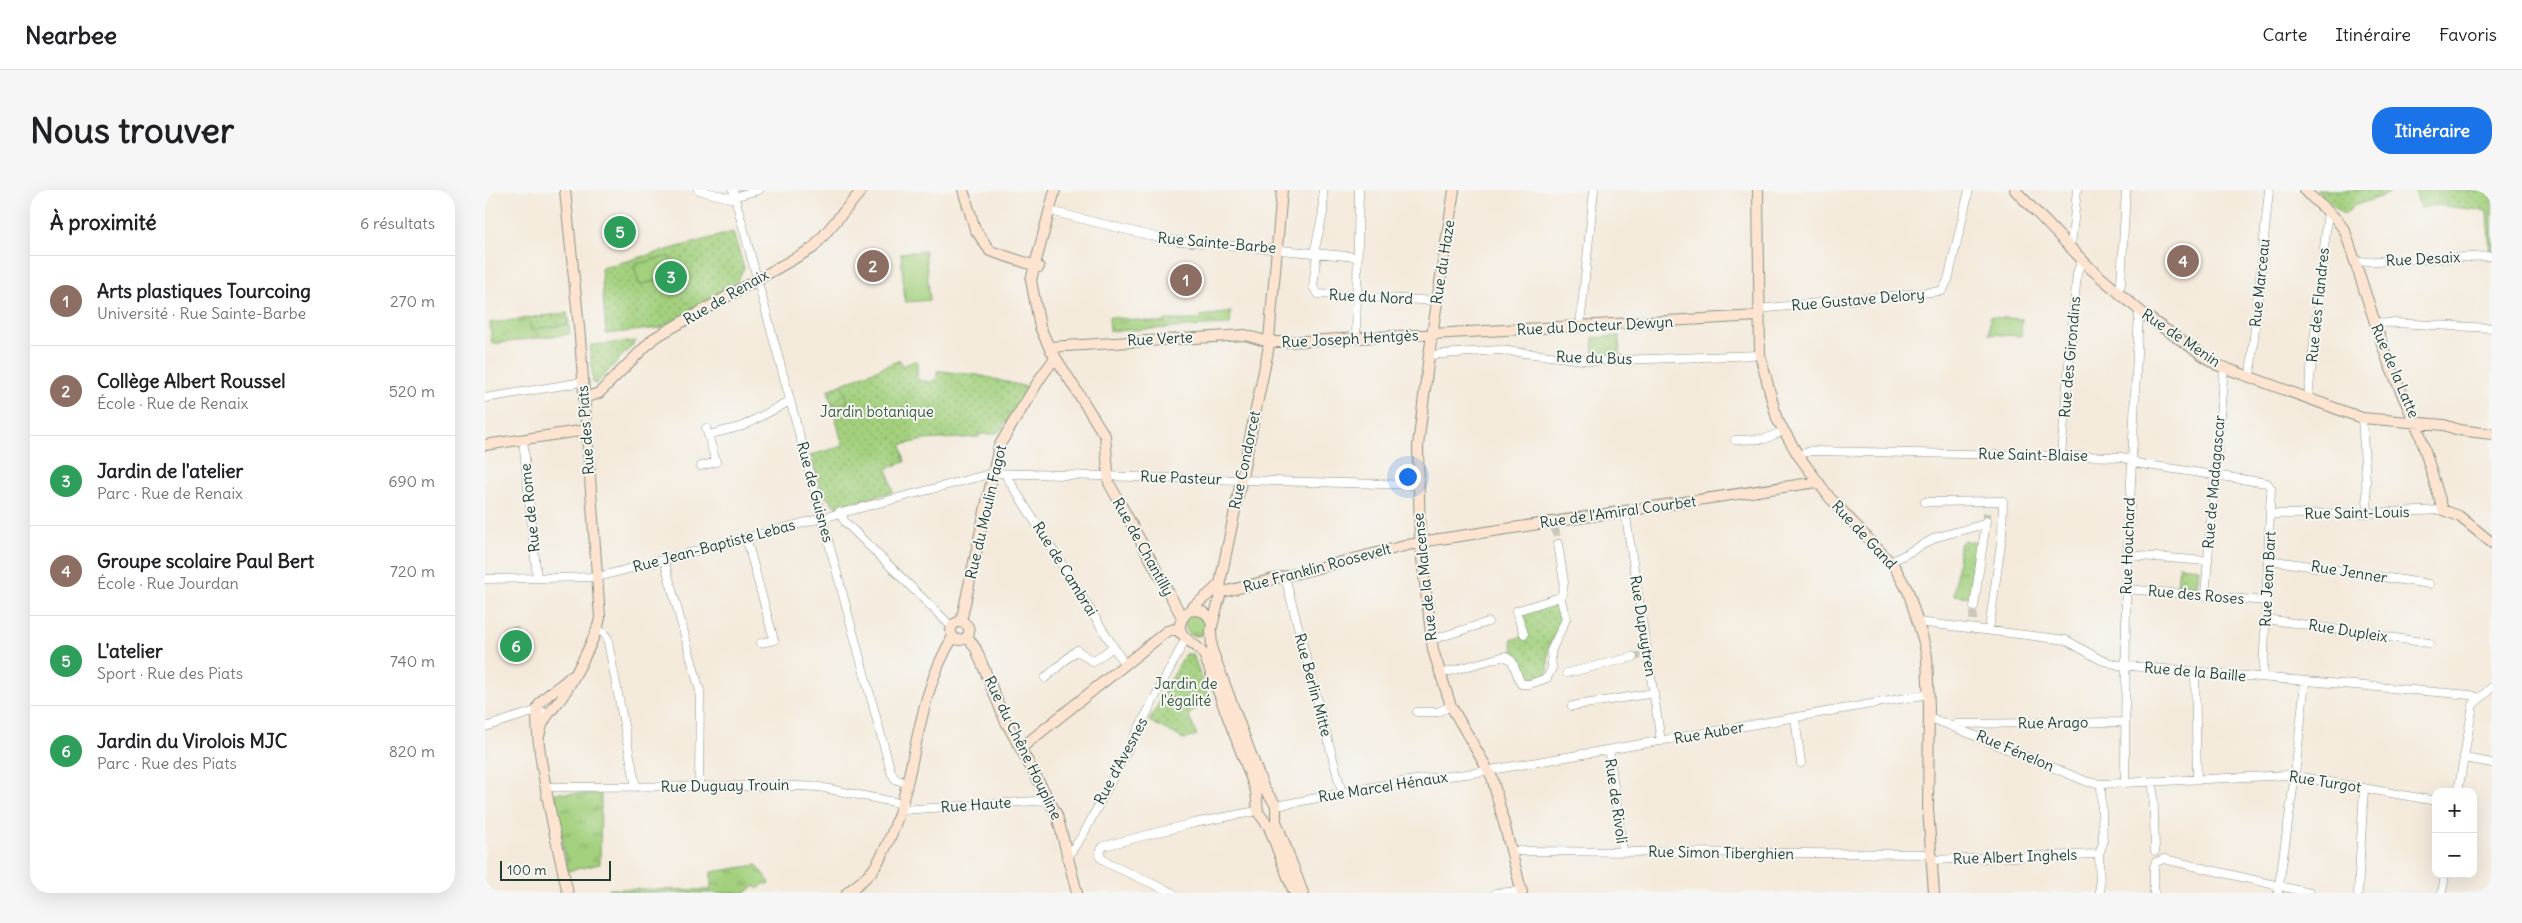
<!DOCTYPE html>
<html lang="fr">
<meta charset="utf-8">
<style>
body{margin:0;font-family:Delius,sans-serif;background:#f6f6f6;color:#202124}
.controls{position:absolute;right:15px;bottom:15px;display:grid;overflow:hidden;border-radius:10px;box-shadow:0 5px 20px #0002}
.controls button{width:45px;height:45px;display:grid;place-items:center;padding:0;border:0;border-bottom:1px solid #e0e0e0;background:#fff;color:#202124;font:25px sans-serif}
.scale{position:absolute;left:15px;bottom:12px;width:111px;box-sizing:border-box;padding-left:5px;border:2px solid #1f3d34;border-top:0;font-size:14px;line-height:18px;white-space:nowrap;color:#1f3d34;-webkit-text-stroke:4px #f6f6f2;paint-order:stroke}
.you{position:absolute;left:922px;top:286px;width:18px;height:18px;margin:-12px;border:4px solid #fff;border-radius:50%;background:#1a73e8;box-shadow:0 0 0 8px #1a73e833}
.badge{display:grid;place-items:center;width:32px;height:32px;border-radius:50%;background:#1a73e8;color:#fff;font-size:16px;font-weight:700}
.pin{position:absolute;translate:-50% -50%;border:2px solid #fff;box-shadow:0 1px 5px #0006}
.list{margin:0;padding:0;list-style:none}
h2{display:flex;justify-content:space-between;align-items:center;height:65px;margin:0;padding:0 20px;font-size:21px}
h2 small{font-size:16px;font-weight:400;color:#757577}
.list li{display:grid;grid-template-columns:32px 1fr auto;gap:15px;align-items:center;box-sizing:border-box;height:90px;padding:0 20px;border-top:1px solid #e0e0e0}
.list b{display:block;font-size:19px;white-space:nowrap}
.list p{margin:0;font-size:16px;white-space:nowrap;color:#757577}
.list em{font-size:16px;font-style:normal;color:#757577}
.map{position:relative;flex:none;width:2007px;height:703px;overflow:hidden;border-radius:20px}
header{display:flex;align-items:center;gap:30px;box-sizing:border-box;height:70px;padding:0 25px;background:#fff;border-bottom:1px solid #e0e0e0}
header strong{font-size:24px}
nav{display:flex;gap:28px;margin-inline-start:auto;font-size:18px}
.intro{display:flex;align-items:center;justify-content:space-between;box-sizing:border-box;height:120px;padding:0 30px}
h1{margin:0;font-size:35px}
.button{padding:12px 22px;border-radius:20px;background:#1a73e8;color:#fff;font-size:18px;font-weight:700}
main{display:flex;gap:30px;padding:0 30px}
aside{flex:1;background:#fff;border-radius:20px;box-shadow:0 5px 20px #0002}
.map>svg:first-child{display:block}
.grass{fill:url(#grass-tufts);stroke:#618658}
.park{fill:url(#park-dots);stroke:#618658}
.garden{fill:url(#garden-furrows);stroke:#618658}
.pitch{fill:#a3d07d;stroke:#618658}
.lines{fill:none;stroke-linecap:round;stroke-linejoin:round}
.street-tunnel{stroke:#c9c7ba;stroke-width:8;stroke-dasharray:8 4;stroke-linecap:butt}
.street-casing{stroke:#8a9488;stroke-width:9}
.secondary-casing{stroke:#8a9488;stroke-width:12}
.street{stroke:#fff;stroke-width:8}
.secondary{stroke:#fde4d1;stroke-width:10}
.labels{text-anchor:middle;stroke-width:4;stroke-linejoin:round;paint-order:stroke}
.street-label{font-size:15px;fill:#1f3d34;stroke:#f6f6f2}
.park-label{font-size:15px;fill:#395a43;stroke:#f6f6f2}
</style>
<header>
<strong>Nearbee</strong>
<nav><a>Carte</a><a>Itinéraire</a><a>Favoris</a></nav>
</header>
<div class="intro"><h1>Nous trouver</h1><a class="button">Itinéraire</a></div>
<main>
<aside>
<h2>À proximité<small>6 résultats</small></h2>
<ul class="list">
<li><span class="badge" style="background:#8d6e63">1</span><div><b>Arts plastiques Tourcoing</b><p>Université · Rue Sainte-Barbe</p></div><em>270 m</em></li>
<li><span class="badge" style="background:#8d6e63">2</span><div><b>Collège Albert Roussel</b><p>École · Rue de Renaix</p></div><em>520 m</em></li>
<li><span class="badge" style="background:#2e9e5b">3</span><div><b>Jardin de l'atelier</b><p>Parc · Rue de Renaix</p></div><em>690 m</em></li>
<li><span class="badge" style="background:#8d6e63">4</span><div><b>Groupe scolaire Paul Bert</b><p>École · Rue Jourdan</p></div><em>720 m</em></li>
<li><span class="badge" style="background:#2e9e5b">5</span><div><b>L'atelier</b><p>Sport · Rue des Piats</p></div><em>740 m</em></li>
<li><span class="badge" style="background:#2e9e5b">6</span><div><b>Jardin du Virolois MJC</b><p>Parc · Rue des Piats</p></div><em>820 m</em></li>
</ul>
</aside>
<div class="map">
<svg width="2007" height="703" viewBox="0 0 2007 703">
<defs>
<pattern id="grass-tufts" width="24" height="20" patternUnits="userSpaceOnUse" patternTransform="scale(1.25)"><rect width="24" height="20" fill="#a3d07d"/><path d="M3 7l-1-3M5 7V3M7 7l1-3M15 17l-1-3M17 17v-4M19 17l1-3" fill="none" stroke="#84aa67"/></pattern>
<pattern id="park-dots" width="8" height="8" patternUnits="userSpaceOnUse" patternTransform="scale(1.25)"><rect width="8" height="8" fill="#a3d07d"/><path d="M2 2h.1M6 6h.1" fill="none" stroke="#84aa67" stroke-width="1.8" stroke-linecap="round"/></pattern>
<pattern id="garden-furrows" width="10" height="10" patternUnits="userSpaceOnUse" patternTransform="scale(1.25)"><rect width="10" height="10" fill="#a3d07d"/><path d="M-1 1l2-2M0 10L10 0M9 11l2-2" fill="none" stroke="#84aa67"/></pattern>
</defs>
<rect width="100%" height="100%" fill="#f6f6f2"/>
<filter id="ink" filterUnits="userSpaceOnUse"><feTurbulence type="fractalNoise" baseFrequency=".02" numOctaves="2"/><feDisplacementMap in="SourceGraphic" scale="10" xChannelSelector="R" yChannelSelector="G"/><feConvolveMatrix kernelMatrix="1 2 1 2 8 2 1 2 1" color-interpolation-filters="sRGB"/></filter>
<filter id="wash" filterUnits="userSpaceOnUse"><feTurbulence type="fractalNoise" baseFrequency=".0096" numOctaves="4" result="noise"/><feDisplacementMap in="SourceGraphic" scale="20" xChannelSelector="R" yChannelSelector="G"/><feGaussianBlur stdDeviation="1.12" result="paint"/><feColorMatrix in="noise" values="0 0 0 0 0 0 0 0 0 0 0 0 0 0 0 0 0 1.4 0 .05"/><feComposite in="paint" operator="in"/></filter>
<g filter="url(#wash)">
<rect width="100%" height="100%" fill="#f4eadb"/>
<path class="grass" d="M 746,122 L 745,135 L 625,141 L 624,127 L 680,133 L 680,130 L 715,130 L 716,126 Z
M 82,123 L 85,144 L 7,154 L 5,133 Z
M 1479,350 L 1494,354 L 1487,407 L 1469,405 L 1475,354 Z
M700 435a11 11 0 1 1 22 0a11 11 0 1 1-22 0Z
M 70,603 L 116,604 L 115,674 L 83,681 L 68,606 Z
M 272,675 L 285,693 L 282,695 L 280,693 L 273,699 L 270,696 L 260,703 L 125,703 L 124,699 L 226,700 L 226,682 Z"/>
<path class="park" d="M 1831,0 L 1914,0 L 1869,16 L 1859,25 Z
M 1930,0 L 2007,0 L 2007,60 L 2005,60 L 2002,21 L 1951,15 L 1935,18 Z
M 248,42 L 259,78 L 250,95 L 175,138 L 121,144 L 116,78 Z
M 82,123 L 84,134 L 45,140 L 44,128 Z
M 151,151 L 111,194 L 108,193 L 105,155 Z
M 415,170 L 417,176 L 432,170 L 432,190 L 446,192 L 452,188 L 452,181 L 456,181 L 493,185 L 542,197 L 515,241 L 509,244 L 494,244 L 494,247 L 439,250 L 416,255 L 420,272 L 402,278 L 408,302 L 351,317 L 336,302 L 326,265 L 358,256 L 343,200 Z
M 1694,376 L 1714,378 L 1712,397 L 1692,395 Z
M 1071,411 L 1077,429 L 1063,459 L 1063,481 L 1060,485 L 1045,491 L 1036,485 L 1026,450 L 1041,445 L 1035,423 Z
M 700,464 L 708,464 L 724,510 L 703,525 L 712,545 L 699,549 L 664,531 Z"/>
<path class="garden" d="M 357,194 L 363,211 L 348,217 L 343,200 Z
M 38,443 L 39,465 L 24,467 L 22,446 Z"/>
<path class="pitch" d="M 440,61 L 445,110 L 420,112 L 416,63 Z
M 184,66 L 189,86 L 154,95 L 149,75 Z
M 1505,127 L 1537,129 L 1536,146 L 1504,144 Z
M 1134,146 L 1135,165 L 1109,166 L 1108,148 Z"/>
</g>
<g filter="url(#ink)">
<g class="lines">
<path class="street-tunnel" d="M 1501,331 L 1501,319
M 1070,338 L 1073,354
M 1488,430 L 1489,417
M 1148,467 L 1158,465"/>
<defs>
<path id="street" d="M 213,0 L 245,8 L 274,0
M 248,0 L 406,582 L 410,589 L 423,594
M 565,21 L 683,50 L 873,67
M 1584,56 L 1587,48 L 1592,0
M 829,63 L 838,23 L 838,0
M 832,63 L 828,97 L 833,104 L 952,111
M 1870,72 L 2007,66
M 1633,101 L 1636,94 L 1641,0
M 1273,119 L 1457,101 L 1463,90 L 1484,0
M 1889,132 L 2007,138
M 1095,136 L 1109,0
M 871,149 L 874,0
M 944,165 L 1014,160 L 1107,171 L 1275,165
M 1765,186 L 1784,0
M 0,208 L 98,192
M 1823,208 L 1843,21
M 1877,228 L 1883,323
M 223,245 L 258,236 L 305,211
M 38,249 L 52,388
M 1250,250 L 1280,249 L 1298,241
M 1313,265 L 1326,261 L 1637,267 L 1656,274 L 1782,293 L 1786,298 L 1778,487
M 1576,265 L 1592,83 L 1597,71
M 216,276 L 231,272 L 221,238
M 520,284 L 640,475
M 1440,312 L 1518,311 L 1517,346 L 1504,440
M 1140,321 L 1176,551
M 354,322 L 360,332 L 467,437
M 1785,324 L 1883,323 L 1958,320
M 261,347 L 289,450 L 276,453
M 1642,365 L 1723,371
M 179,370 L 215,501 L 214,597
M 1784,370 L 1944,394
M 1406,372 L 1452,347 L 1500,334
M 800,387 L 857,603
M 0,389 L 113,387 L 508,283 L 932,295
M 1641,399 L 1782,411
M 1720,405 L 1739,178
M 1489,417 L 1501,331
M 1781,429 L 1944,453
M 1433,432 L 1581,450 L 1616,470 L 1633,475 L 1986,505 L 1994,508
M 113,438 L 122,447 L 151,597
M 1039,444 L 1031,421 L 1075,407
M 946,450 L 1003,432
M 1710,482 L 1712,589
M 1082,483 L 1148,467
M 955,484 L 1020,466 L 1027,471 L 1036,494 L 1045,494 L 1062,488 L 1067,478 L 1066,461 L 1081,429 L 1076,410 L 1079,392 L 1073,354
M 560,488 L 592,460 L 608,472 L 628,457
M 1087,516 L 1169,503
M 932,522 L 953,522 L 966,516
M 1444,527 L 1603,592 L 1616,594
M 1310,528 L 1316,573
M 1471,534 L 1639,532
M 0,537 L 47,522 L 58,522
M 1124,560 L 1138,662
M 1979,568 L 2007,573
M 1668,591 L 1670,661
M 1640,593 L 1641,399 L 1654,121
M 60,597 L 311,596 L 334,597 L 419,614
M 1973,602 L 1988,515 L 2007,497
M 791,616 L 914,592 L 989,583 L 1444,504
M 417,620 L 566,610
M 1027,661 L 1445,664
M 583,666 L 599,643 L 701,448
M 1446,670 L 1614,664
M 688,703 L 624,674 L 615,667 L 615,661 L 619,656 L 709,633 L 772,621
M 1011,703 L 1037,701
M 1615,703 L 1614,664 L 1618,653 L 1616,594 L 1805,585 L 1951,611
M 1669,703 L 1669,677 L 1671,672 L 1679,669 L 1825,703
M 1793,703 L 1810,585 L 1820,491
M 1873,703 L 1879,598
M 1957,703 L 1960,684"/>
<path id="secondary" d="M 478,0 L 490,39 L 505,61 L 554,77
M 570,0 L 546,90 L 555,137 L 564,157 L 620,246 L 624,293 L 697,427
M 969,0 L 944,165 L 933,256 L 935,352 L 948,460 L 966,516 L 1007,587 L 1037,703
M 1273,0 L 1275,165 L 1292,229 L 1313,265 L 1345,308 L 1409,376 L 1423,401 L 1438,449 L 1442,466 L 1444,518 L 1443,619 L 1449,703
M 1530,0 L 1605,78 L 1661,126 L 1732,175 L 1877,228 L 1959,235 L 1974,240 L 2007,244
M 1819,0 L 1852,30 L 1860,41 L 1903,172 L 1935,244 L 1958,320 L 1974,326 L 2007,353
M 564,157 L 760,145 L 784,152 L 801,152 L 1273,126
M 99,208 L 114,203 L 169,148 L 328,58 L 377,0
M 0,255 L 101,240
M 733,395 C 724,409 683,426 698,445 C 705,454 715,456 720,467 L 771,601 L 773,622 L 784,637 L 809,703
M 729,401 L 742,401 L 935,352 L 1332,292
M 704,421 C 717,418 726,424 727,437
M 476,432 L 514,256 L 556,187 L 570,168
M466 441a9 9 0 1 1 18 0a9 9 0 1 1-18 0Z
M 727,436 L 735,406 L 736,388 L 783,161 L 797,0
M 726,440 L 727,460 L 779,599 L 791,615 L 791,631 L 818,703
M 482,446 L 491,459 L 520,530 L 572,625 L 592,703
M 54,547 C 56,529 67,521 77,507 C 86,494 114,442 115,427 L 95,147 L 80,0
M 536,558 L 682,441 L 690,439 L 697,444
M 83,703 C 76,673 44,535 54,515 C 61,503 76,497 85,487
M 362,703 C 371,695 384,687 390,677 C 434,607 424,518 468,447"/>
</defs>
<use href="#street" class="street-casing"/>
<use href="#secondary" class="secondary-casing"/>
<use href="#street" class="street"/>
<use href="#secondary" class="secondary"/>
</g>
</g>
<g class="labels">
<g class="street-label">
<text transform="translate(732 53) rotate(5)" y="5">Rue Sainte-Barbe</text>
<text transform="translate(1938 69) rotate(-3)" y="5">Rue Desaix</text>
<text transform="translate(958 72) rotate(-81)" y="5">Rue du Haze</text>
<text transform="translate(1775 93) rotate(-84)" y="5">Rue Marceau</text>
<text transform="translate(241 107) rotate(-30)" y="5">Rue de Renaix</text>
<text transform="translate(886 107) rotate(3)" y="5">Rue du Nord</text>
<text transform="translate(1373 110) rotate(-5)" y="5">Rue Gustave Delory</text>
<text transform="translate(1833 115) rotate(-84)" y="5">Rue des Flandres</text>
<text transform="translate(1110 136) rotate(-3)" y="5">Rue du Docteur Dewyn</text>
<text transform="translate(1696 148) rotate(34)" y="5">Rue de Menin</text>
<text transform="translate(675 149) rotate(-3)" y="5">Rue Verte</text>
<text transform="translate(865 149) rotate(-3)" y="5">Rue Joseph Hentgès</text>
<text transform="translate(1585 167) rotate(-85)" y="5">Rue des Girondins</text>
<text transform="translate(1109 168) rotate(2)" y="5">Rue du Bus</text>
<text transform="translate(1910 181) rotate(67)" y="5">Rue de la Latte</text>
<text transform="translate(101 240) rotate(-94)" y="5">Rue des Piats</text>
<text transform="translate(1548 265) rotate(1)" y="5">Rue Saint-Blaise</text>
<text transform="translate(760 270) rotate(-78)" y="5">Rue Condorcet</text>
<text transform="translate(696 288) rotate(2)" y="5">Rue Pasteur</text>
<text transform="translate(1729 292) rotate(-85)" y="5">Rue de Madagascar</text>
<text transform="translate(330 302) rotate(75)" y="5">Rue de Guisnes</text>
<text transform="translate(45 318) rotate(-96)" y="5">Rue de Rome</text>
<text transform="translate(501 322) rotate(-77)" y="5">Rue du Moulin Fagot</text>
<text transform="translate(1133 322) rotate(-8)" y="5">Rue de l'Amiral Courbet</text>
<text transform="translate(1872 323) rotate(-1)" y="5">Rue Saint-Louis</text>
<text transform="translate(1379 345) rotate(47)" y="5">Rue de Gand</text>
<text transform="translate(229 356) rotate(-15)" y="5">Rue Jean-Baptiste Lebas</text>
<text transform="translate(1643 356) rotate(-88)" y="5">Rue Houchard</text>
<text transform="translate(658 357) rotate(61)" y="5">Rue de Chantilly</text>
<text transform="translate(832 378) rotate(-15)" y="5">Rue Franklin Roosevelt</text>
<text transform="translate(580 379) rotate(58)" y="5">Rue de Cambrai</text>
<text transform="translate(1864 382) rotate(9)" y="5">Rue Jenner</text>
<text transform="translate(940 387) rotate(-96)" y="5">Rue de la Malcense</text>
<text transform="translate(1783 389) rotate(-87)" y="5">Rue Jean Bart</text>
<text transform="translate(1711 405) rotate(5)" y="5">Rue des Roses</text>
<text transform="translate(1158 436) rotate(81)" y="5">Rue Dupuytren</text>
<text transform="translate(1863 441) rotate(9)" y="5">Rue Dupleix</text>
<text transform="translate(1710 482) rotate(5)" y="5">Rue de la Baille</text>
<text transform="translate(828 495) rotate(75)" y="5">Rue Berlin Mitte</text>
<text transform="translate(1568 533) rotate(-1)" y="5">Rue Arago</text>
<text transform="translate(1224 543) rotate(-10)" y="5">Rue Auber</text>
<text transform="translate(538 558) rotate(64)" y="5">Rue du Chêne Houpline</text>
<text transform="translate(1530 561) rotate(23)" y="5">Rue Fénelon</text>
<text transform="translate(636 571) rotate(-62)" y="5">Rue d'Avesnes</text>
<text transform="translate(1840 592) rotate(9)" y="5">Rue Turgot</text>
<text transform="translate(240 596) rotate(-1)" y="5">Rue Duguay Trouin</text>
<text transform="translate(898 597) rotate(-9)" y="5">Rue Marcel Hénaux</text>
<text transform="translate(1131 611) rotate(82)" y="5">Rue de Rivoli</text>
<text transform="translate(491 615) rotate(-4)" y="5">Rue Haute</text>
<text transform="translate(1236 663) rotate(1)" y="5">Rue Simon Tiberghien</text>
<text transform="translate(1530 667) rotate(-2)" y="5">Rue Albert Inghels</text>
</g>
<g class="park-label">
<text x="392" y="227">Jardin botanique</text>
<text x="701" y="499">Jardin de<tspan x="701" dy="17">l'égalité</tspan></text>
</g>
</g>
</svg>
<div class="controls">
<button>+</button>
<button>−</button>
</div>
<div class="scale">100 m</div>
<div class="you"></div>
<div class="pin badge" style="left:701px;top:90px;background:#8d6e63">1</div>
<div class="pin badge" style="left:388px;top:76px;background:#8d6e63">2</div>
<div class="pin badge" style="left:186px;top:87px;background:#2e9e5b">3</div>
<div class="pin badge" style="left:1698px;top:71px;background:#8d6e63">4</div>
<div class="pin badge" style="left:135px;top:42px;background:#2e9e5b">5</div>
<div class="pin badge" style="left:31px;top:456px;background:#2e9e5b">6</div>
</div>
</main>
